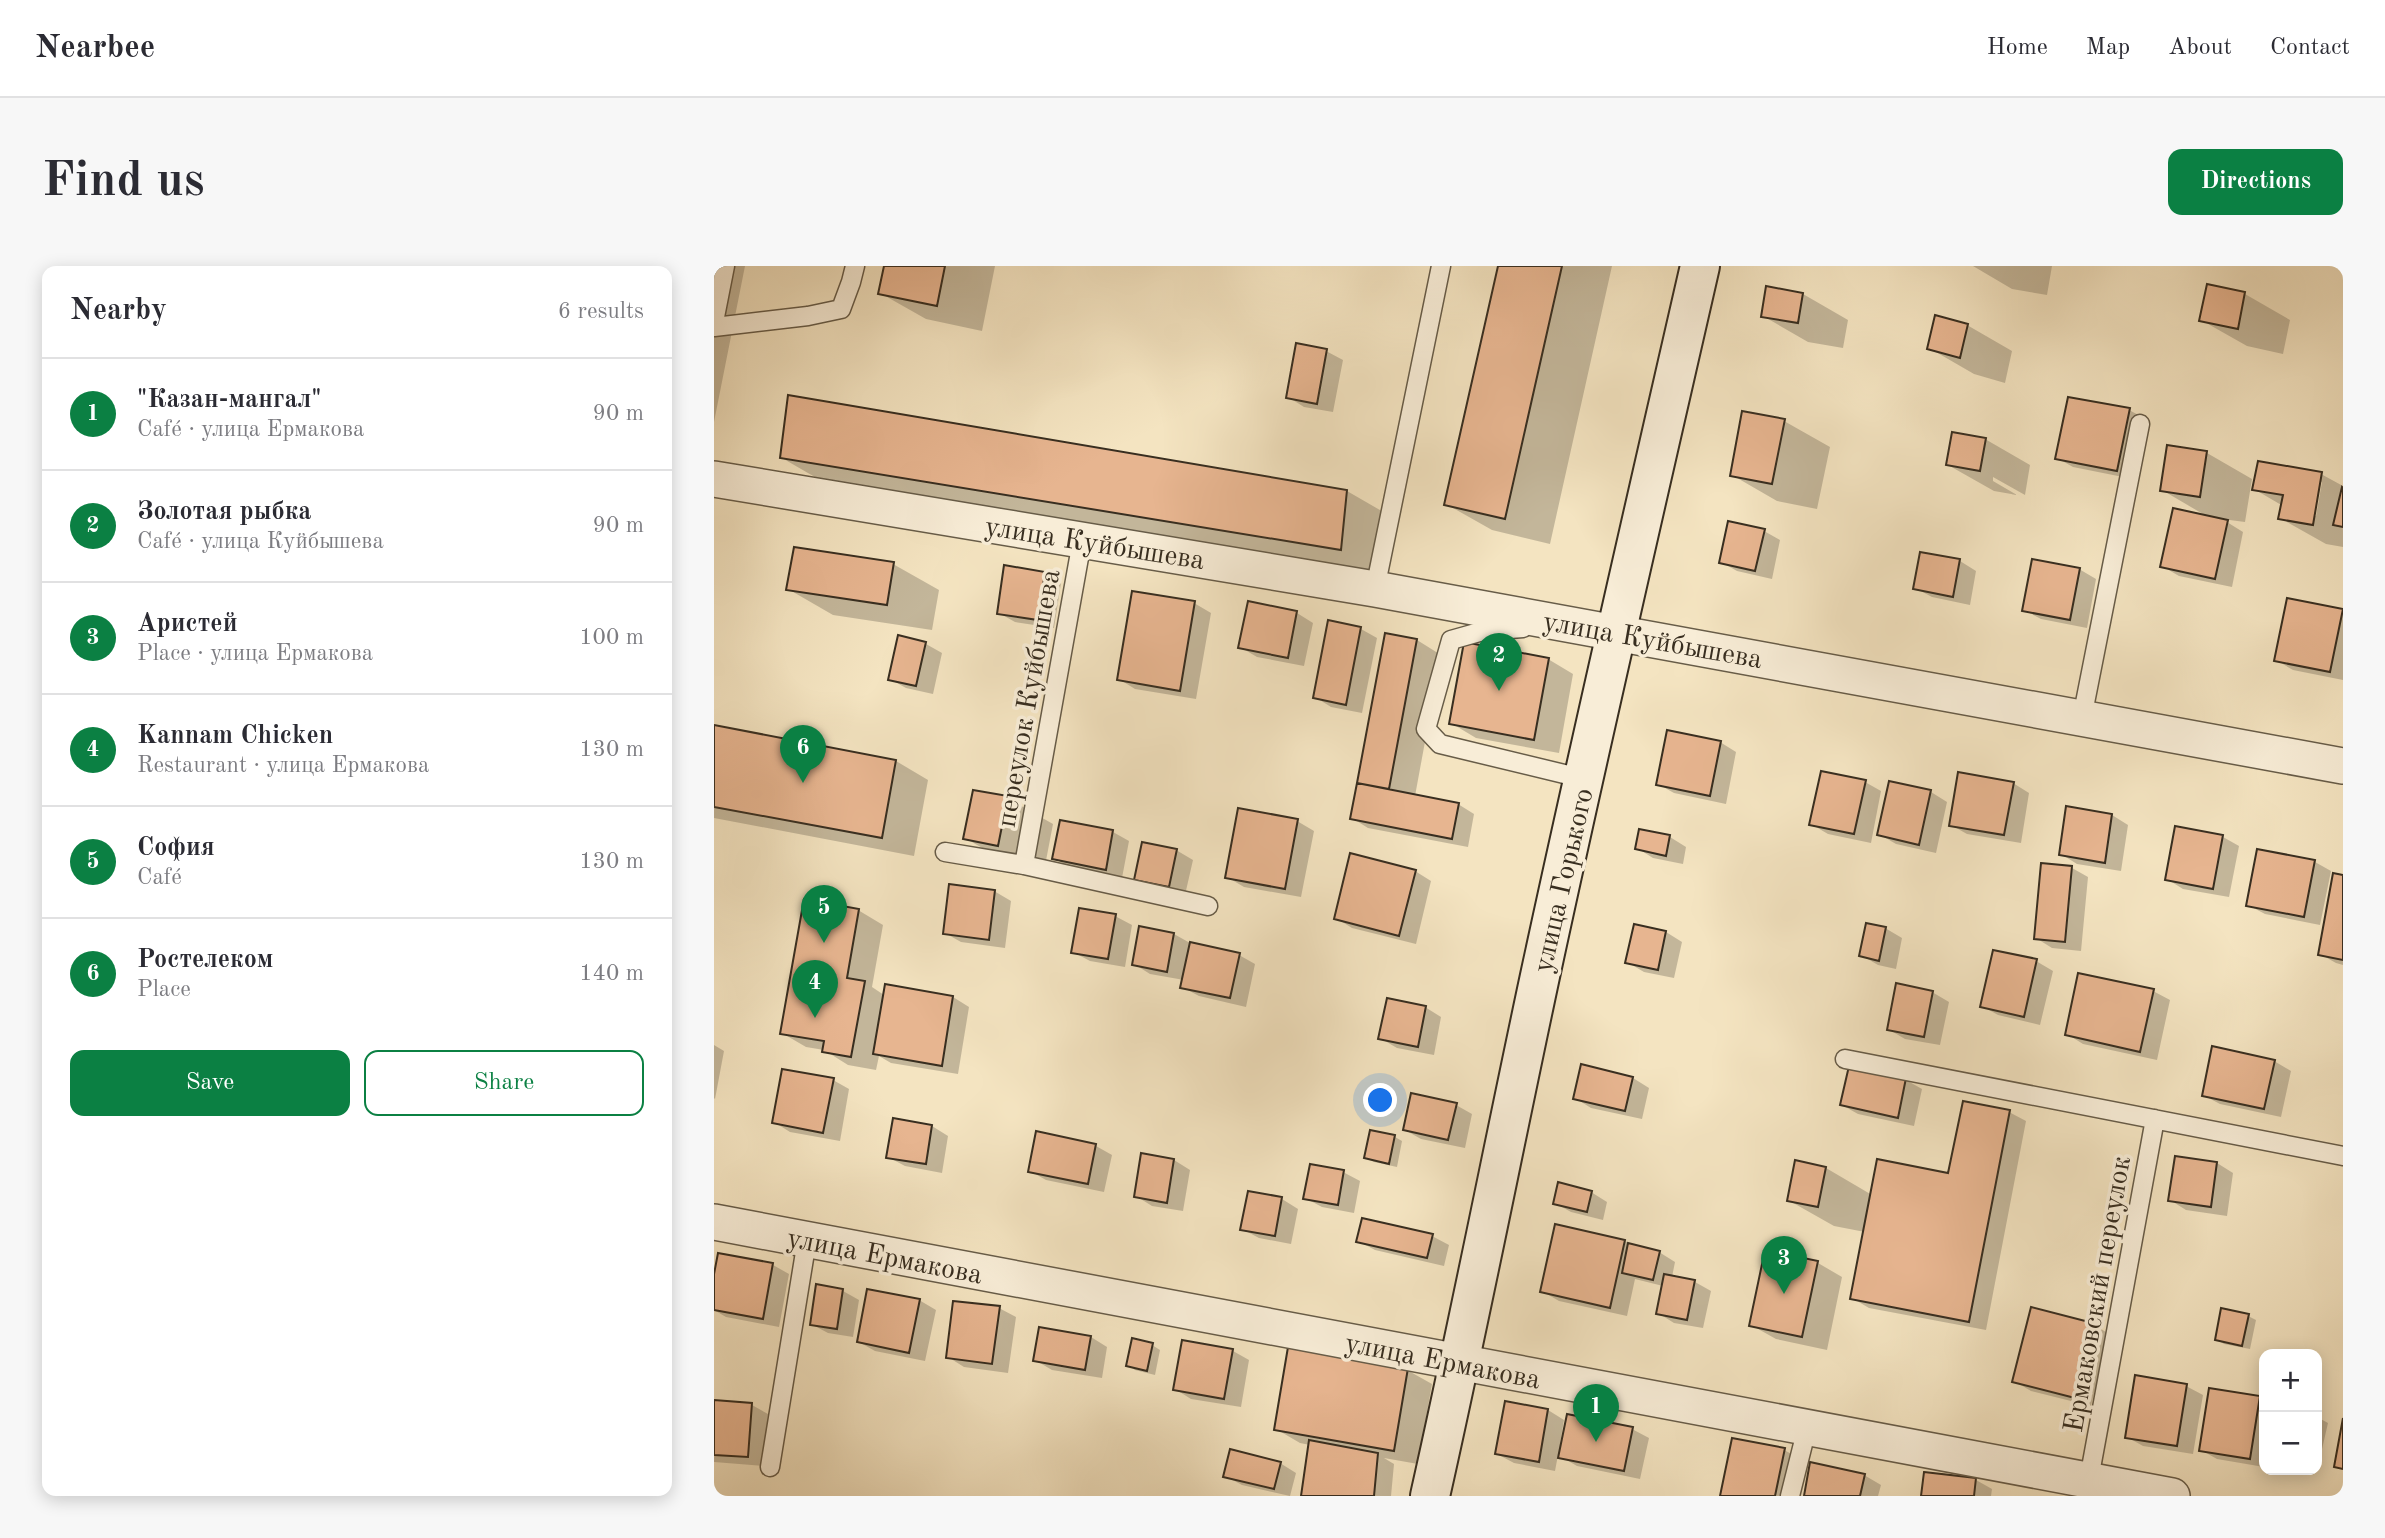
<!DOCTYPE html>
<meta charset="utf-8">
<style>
body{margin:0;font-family:"Old Standard TT",serif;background:#f7f7f7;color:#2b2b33}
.controls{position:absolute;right:21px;bottom:21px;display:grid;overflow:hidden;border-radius:14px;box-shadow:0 4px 18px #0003}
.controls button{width:63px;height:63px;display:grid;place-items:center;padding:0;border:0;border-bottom:2px solid #e1e1e2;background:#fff;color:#2b2b33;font:35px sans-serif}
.you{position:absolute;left:667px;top:835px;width:24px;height:24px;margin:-18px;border:5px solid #fff;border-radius:50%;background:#1a73e8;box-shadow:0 0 0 10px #1a73e833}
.badge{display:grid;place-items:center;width:46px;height:46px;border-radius:50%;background:#0b8043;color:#fff;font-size:23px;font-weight:700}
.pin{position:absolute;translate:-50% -58px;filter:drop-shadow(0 2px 4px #0008)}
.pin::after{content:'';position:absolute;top:37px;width:24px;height:21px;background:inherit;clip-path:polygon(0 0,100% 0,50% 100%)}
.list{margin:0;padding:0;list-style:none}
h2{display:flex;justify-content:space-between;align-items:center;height:91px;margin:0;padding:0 28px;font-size:30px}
h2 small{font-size:23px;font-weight:400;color:#7c7c81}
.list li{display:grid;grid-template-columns:46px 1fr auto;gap:21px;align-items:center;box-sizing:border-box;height:112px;padding:0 28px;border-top:2px solid #e1e1e2}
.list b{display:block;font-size:26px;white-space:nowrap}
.list p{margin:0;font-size:23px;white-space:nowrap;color:#7c7c81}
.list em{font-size:23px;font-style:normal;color:#7c7c81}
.actions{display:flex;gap:14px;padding:21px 28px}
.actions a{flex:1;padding:16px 0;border:2px solid #0b8043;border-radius:14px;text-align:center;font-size:24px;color:#0b8043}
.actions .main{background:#0b8043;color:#fff}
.map{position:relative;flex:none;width:1629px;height:1230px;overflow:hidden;border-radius:14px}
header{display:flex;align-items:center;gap:42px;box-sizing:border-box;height:98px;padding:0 35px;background:#fff;border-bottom:2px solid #e1e1e2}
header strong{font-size:33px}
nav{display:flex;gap:38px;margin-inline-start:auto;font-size:24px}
.intro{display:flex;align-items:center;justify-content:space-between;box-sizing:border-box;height:168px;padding:0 42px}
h1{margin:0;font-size:49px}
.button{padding:18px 32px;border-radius:14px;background:#0b8043;color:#fff;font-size:24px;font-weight:700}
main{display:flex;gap:42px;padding:0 42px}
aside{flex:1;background:#fff;border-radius:14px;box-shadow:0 4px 18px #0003}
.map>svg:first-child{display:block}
.shadow{fill:#0003;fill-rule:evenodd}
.building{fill:#e7b590;stroke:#382e20;stroke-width:2}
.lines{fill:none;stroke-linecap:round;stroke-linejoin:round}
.lane-casing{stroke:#675c48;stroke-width:21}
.street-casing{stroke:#675c48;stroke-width:38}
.secondary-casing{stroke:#382e20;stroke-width:42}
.lane{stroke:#f8edd7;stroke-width:18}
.street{stroke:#f8edd7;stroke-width:35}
.secondary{stroke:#f8edd7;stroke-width:38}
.labels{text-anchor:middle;stroke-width:7;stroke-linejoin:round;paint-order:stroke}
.street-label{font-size:28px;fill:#382e20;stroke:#f8edd7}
</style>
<header>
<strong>Nearbee</strong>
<nav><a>Home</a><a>Map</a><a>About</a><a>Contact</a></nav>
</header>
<div class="intro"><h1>Find us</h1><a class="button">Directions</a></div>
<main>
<aside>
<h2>Nearby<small>6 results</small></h2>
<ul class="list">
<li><span class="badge">1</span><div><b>&quot;Казан-мангал&quot;</b><p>Café · улица Ермакова</p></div><em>90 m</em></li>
<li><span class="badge">2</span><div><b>Золотая рыбка</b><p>Café · улица Куйбышева</p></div><em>90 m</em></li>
<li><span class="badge">3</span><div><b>Аристей</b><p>Place · улица Ермакова</p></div><em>100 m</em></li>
<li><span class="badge">4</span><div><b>Kannam Chicken</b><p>Restaurant · улица Ермакова</p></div><em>130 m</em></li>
<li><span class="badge">5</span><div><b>София</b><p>Café</p></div><em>130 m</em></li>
<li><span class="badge">6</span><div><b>Ростелеком</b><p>Place</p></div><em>140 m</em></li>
</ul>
<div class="actions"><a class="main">Save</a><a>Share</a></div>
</aside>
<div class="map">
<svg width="1629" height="1230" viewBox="0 0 1629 1230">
<rect width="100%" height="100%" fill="#f4e4c1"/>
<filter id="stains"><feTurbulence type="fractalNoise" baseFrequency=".00286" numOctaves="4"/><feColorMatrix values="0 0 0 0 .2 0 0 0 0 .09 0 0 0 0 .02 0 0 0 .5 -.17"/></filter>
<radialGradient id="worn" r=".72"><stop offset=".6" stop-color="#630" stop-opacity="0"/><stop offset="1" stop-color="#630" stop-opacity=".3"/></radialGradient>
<path class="shadow" d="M 0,0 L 31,0 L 0,156 Z
M 172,0 L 281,0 L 268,65 L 212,53 L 166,27 Z
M 786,0 L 898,0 L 836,278 L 778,264 L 732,238 Z
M 1259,0 L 1338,0 L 1333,29 L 1298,23 Z
M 1089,28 L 1134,54 L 1129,82 L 1094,76 L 1049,50 Z
M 1531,28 L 1576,54 L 1569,88 L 1533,80 L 1487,54 Z
M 1253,59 L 1298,85 L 1291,117 L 1260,108 L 1215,82 Z
M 612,85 L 629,94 L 619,146 L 590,141 L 574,131 Z
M 1415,144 L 1432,153 L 1419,213 L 1359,201 L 1343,192 Z
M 1070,155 L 1116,181 L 1103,243 L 1063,235 L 1018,209 Z
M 1271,173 L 1316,199 L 1311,229 L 1279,211 L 1279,215 L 1303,229 L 1280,225 L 1234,199 Z
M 1493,187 L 1538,213 L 1531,256 L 1508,253 L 1529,266 L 1518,321 L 1465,310 L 1448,300 L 1494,251 L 1448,224 Z
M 68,192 L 633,225 L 678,251 L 672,309 L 113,218 Z
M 1607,208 L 1629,220 L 1629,281 L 1612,278 L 1566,252 L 1569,240 L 1540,223 ZM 1605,215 L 1608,216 L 1602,250 L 1599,250 Z
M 1050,265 L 1066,274 L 1058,313 L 1023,305 L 1007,296 Z
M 1208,288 L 1246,295 L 1262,305 L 1256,339 L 1218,331 L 1201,322 Z
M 179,298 L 225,324 L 218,364 L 119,349 L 74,323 Z
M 1365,303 L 1382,313 L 1373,362 L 1327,353 L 1310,344 Z
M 330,307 L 347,317 L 340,362 L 301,356 L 285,347 Z
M 1574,334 L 1629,345 L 1629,414 L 1579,404 L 1562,394 Z
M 480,337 L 497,347 L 482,433 L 421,423 L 405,413 Z
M 535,337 L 583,347 L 599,357 L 590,400 L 543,391 L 526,381 Z
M 647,363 L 663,372 L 648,447 L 617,441 L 601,431 Z
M 673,369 L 703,374 L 727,389 L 701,530 L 744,538 L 760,548 L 754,581 L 654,562 L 638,552 L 650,519 L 645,516 Z
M 185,372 L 212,378 L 228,387 L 219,428 L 192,422 L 176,413 Z
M 834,393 L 859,408 L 845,487 L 762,472 L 737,457 Z
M 0,461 L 182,495 L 214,514 L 200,590 L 0,552 Z
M 1006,476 L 1022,486 L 1012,538 L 960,527 L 944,518 Z
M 1151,516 L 1167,525 L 1157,577 L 1114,568 L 1097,558 Z
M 1299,517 L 1315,527 L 1307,577 L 1253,568 L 1237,559 Z
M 1177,518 L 1217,526 L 1233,536 L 1222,587 L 1182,578 L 1165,568 Z
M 293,532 L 339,558 L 330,605 L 296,598 L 251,572 Z
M 1398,549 L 1414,559 L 1407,605 L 1363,598 L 1347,588 Z
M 583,555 L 600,565 L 587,631 L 530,621 L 513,611 Z
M 927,565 L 956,571 L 972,581 L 969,598 L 939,592 L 923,582 Z
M 399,566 L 415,575 L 408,612 L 356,602 L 340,592 Z
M 1509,571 L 1525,580 L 1515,631 L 1469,623 L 1453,613 Z
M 462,584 L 479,594 L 471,629 L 439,623 L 422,613 Z
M 1545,585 L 1601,596 L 1617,605 L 1606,659 L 1551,648 L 1534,639 Z
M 1358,602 L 1374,611 L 1367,685 L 1338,682 L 1322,672 Z
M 701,605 L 717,615 L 702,678 L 638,662 L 622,652 Z
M 1629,611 L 1629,699 L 1622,697 L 1606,688 Z
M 280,625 L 297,635 L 291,682 L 247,676 L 231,667 Z
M 144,644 L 169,659 L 158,721 L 170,729 L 172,720 L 239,731 L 255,741 L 244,808 L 177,797 L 165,790 L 162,804 L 134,799 L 110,784 L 92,781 L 68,767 Z
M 401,650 L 418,659 L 411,701 L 376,695 L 359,686 Z
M 921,660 L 952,666 L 968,676 L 960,712 L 930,706 L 913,696 Z
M 1171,662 L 1188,672 L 1182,703 L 1164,699 L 1147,689 Z
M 460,668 L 476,677 L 525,689 L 541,698 L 532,741 L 485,730 L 468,721 L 470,714 L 436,708 L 420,698 Z
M 1322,695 L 1339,705 L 1326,759 L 1284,749 L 1268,740 Z
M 1439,725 L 1456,734 L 1443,794 L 1369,778 L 1353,768 Z
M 1218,726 L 1235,736 L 1226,779 L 1191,773 L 1174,763 Z
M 711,741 L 727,751 L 720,789 L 683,782 L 666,772 Z
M 0,779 L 10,785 L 1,833 L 0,832 Z
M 1560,795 L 1577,805 L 1567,851 L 1506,838 L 1489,829 Z
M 1136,802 L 1192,814 L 1208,823 L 1200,860 L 1144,848 L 1128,839 Z
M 919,812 L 935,822 L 928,853 L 877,842 L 861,832 Z
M 119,814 L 135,823 L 126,875 L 76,866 L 60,856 Z
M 742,839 L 758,848 L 751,882 L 707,873 L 691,864 Z
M 1295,846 L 1312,855 L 1272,1064 L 1155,1042 L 1138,1032 L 1151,966 L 1120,960 L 1074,934 L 1112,902 L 1158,929 L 1236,909 Z
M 218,860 L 234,870 L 228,907 L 191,900 L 174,891 Z
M 657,866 L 681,871 L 688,875 L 683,901 L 660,896 L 652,892 Z
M 324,868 L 382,880 L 398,889 L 390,926 L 332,914 L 316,905 Z
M 460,894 L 476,904 L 469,945 L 438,940 L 422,930 Z
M 1503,897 L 1519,907 L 1513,950 L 1472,944 L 1456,934 Z
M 629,906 L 646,915 L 640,947 L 608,941 L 591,932 Z
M 877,926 L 893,936 L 889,954 L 857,946 L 841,937 Z
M 568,933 L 584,943 L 577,978 L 545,972 L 528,963 Z
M 843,960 L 911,975 L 919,980 L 945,986 L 961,996 L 958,1011 L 981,1016 L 997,1025 L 989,1062 L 960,1057 L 944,1047 L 949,1020 L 921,1013 L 913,1050 L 845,1035 L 828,1025 Z
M 718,970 L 735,979 L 730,1000 L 661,984 L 644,975 Z
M 1052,986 L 1104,997 L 1128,1011 L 1113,1084 L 1062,1073 L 1037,1059 Z
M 5,989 L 59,999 L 75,1008 L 65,1061 L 12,1051 L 0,1044 L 0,1017 Z
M 129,1025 L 145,1034 L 139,1071 L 114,1067 L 97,1058 Z
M 205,1034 L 222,1044 L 211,1095 L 161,1085 L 145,1076 Z
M 285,1042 L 302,1051 L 294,1107 L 250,1101 L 234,1091 Z
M 1318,1044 L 1379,1058 L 1395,1068 L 1377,1140 L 1317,1125 L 1300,1115 Z
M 1534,1050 L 1542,1054 L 1536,1083 L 1510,1078 L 1502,1073 Z
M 327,1063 L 377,1071 L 393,1081 L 388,1112 L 338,1104 L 321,1094 Z
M 469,1076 L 519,1085 L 535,1094 L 527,1141 L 477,1133 L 461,1123 Z
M 438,1079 L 446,1084 L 441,1109 L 421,1104 L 414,1099 Z
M 693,1104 L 718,1118 L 704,1198 L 670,1192 L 680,1198 L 677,1230 L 589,1230 L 596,1179 L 586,1177 L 562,1163 Z
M 1472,1120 L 1489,1129 L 1479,1188 L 1429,1180 L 1413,1171 Z
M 1546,1132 L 1550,1134 L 1550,1201 L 1503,1193 L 1487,1184 Z
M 0,1136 L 38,1139 L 54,1148 L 50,1200 L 0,1196 Z
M 834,1144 L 850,1154 L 846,1178 L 918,1163 L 935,1172 L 926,1213 L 863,1200 L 844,1189 L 841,1205 L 800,1197 L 783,1188 Z
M 1603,1151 L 1614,1157 L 1603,1205 L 1598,1204 L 1603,1204 Z
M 1070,1184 L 1087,1193 L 1079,1230 L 1008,1230 Z
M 566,1197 L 582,1207 L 576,1230 L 528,1219 L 511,1210 Z
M 1150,1209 L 1167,1219 L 1164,1230 L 1091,1230 Z
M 1262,1214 L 1278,1223 L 1277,1230 L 1209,1230 Z"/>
<path class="building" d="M 170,0 L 231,0 L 223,40 L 164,28 Z
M 784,0 L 848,0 L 791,253 L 730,239 Z
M 1493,18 L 1531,26 L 1524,63 L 1485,55 Z
M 1052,20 L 1089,27 L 1084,57 L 1047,51 Z
M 1221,49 L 1254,58 L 1246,92 L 1213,83 Z
M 582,77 L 613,83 L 603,138 L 572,132 Z
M 74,129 L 633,224 L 627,284 L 66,192 Z
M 1354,131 L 1416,142 L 1403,205 L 1341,193 Z
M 1028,145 L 1071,153 L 1058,218 L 1016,210 Z
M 1238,166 L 1272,172 L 1266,205 L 1232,199 Z
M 1453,179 L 1493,185 L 1486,231 L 1446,225 Z
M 1544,195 L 1608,206 L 1599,259 L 1564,253 L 1569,229 L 1538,224 Z
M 1628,221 L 1629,222 L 1629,261 L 1619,259 Z
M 1459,242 L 1514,254 L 1501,313 L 1446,301 Z
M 1014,255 L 1051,263 L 1041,305 L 1005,297 Z
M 80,281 L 180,296 L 173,339 L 72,324 Z
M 1206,286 L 1246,293 L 1239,331 L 1199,323 Z
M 1318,293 L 1366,302 L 1356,354 L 1308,345 Z
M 290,299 L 331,306 L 324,354 L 283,348 Z
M 418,325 L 481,335 L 466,425 L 403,414 Z
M 1573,332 L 1629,343 L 1616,406 L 1560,395 Z
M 534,335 L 583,345 L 574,392 L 524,382 Z
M 614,354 L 647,361 L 632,439 L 599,432 Z
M 671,367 L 703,373 L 675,523 L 643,517 Z
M 184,369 L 212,376 L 202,420 L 174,414 Z
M 750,376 L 835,392 L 820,474 L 735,458 Z
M 0,459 L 182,494 L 168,572 L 0,541 Z
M 953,464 L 1007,475 L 996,530 L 942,519 Z
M 1107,505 L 1152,514 L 1140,568 L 1095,559 Z
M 1244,506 L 1300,516 L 1290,569 L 1235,560 Z
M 1175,515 L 1217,524 L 1205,579 L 1163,569 Z
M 643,517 L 745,537 L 738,573 L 636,553 Z
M 259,524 L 294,530 L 284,580 L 249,573 Z
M 1352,540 L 1398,548 L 1391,597 L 1345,589 Z
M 524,542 L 584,553 L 571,623 L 511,612 Z
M 346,554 L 399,564 L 392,604 L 338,593 Z
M 1461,560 L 1509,569 L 1499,623 L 1451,614 Z
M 925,563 L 956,569 L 952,590 L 921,583 Z
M 428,576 L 463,583 L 455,621 L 420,614 Z
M 1543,583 L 1601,594 L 1590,651 L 1532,640 Z
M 636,587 L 702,604 L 685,670 L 620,653 Z
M 1327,597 L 1358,600 L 1351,676 L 1320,673 Z
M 1619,607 L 1629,609 L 1629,694 L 1604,689 Z
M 235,618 L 281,624 L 275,674 L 229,668 Z
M 90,633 L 145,643 L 133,712 L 151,715 L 137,791 L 108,786 L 110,775 L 66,768 Z
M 365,642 L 402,648 L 394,693 L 357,687 Z
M 1152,657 L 1172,661 L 1165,695 L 1145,690 Z
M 920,658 L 952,665 L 944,704 L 911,697 Z
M 425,660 L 460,667 L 453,706 L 418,699 Z
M 476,676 L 526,687 L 516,732 L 466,722 Z
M 1279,684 L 1323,693 L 1310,751 L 1266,741 Z
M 1364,707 L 1440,723 L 1426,786 L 1351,769 Z
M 1182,717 L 1219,725 L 1210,771 L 1173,764 Z
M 171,718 L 239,730 L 228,800 L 159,788 Z
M 673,732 L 712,740 L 704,781 L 664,773 Z
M 1498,780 L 1561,794 L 1550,843 L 1488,830 Z
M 867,798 L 919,811 L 911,845 L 859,833 Z
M 1135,800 L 1192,812 L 1184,852 L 1126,839 Z
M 68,803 L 120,812 L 109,867 L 58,857 Z
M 697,827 L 743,837 L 734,874 L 689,864 Z
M 1249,835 L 1296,844 L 1255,1056 L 1136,1033 L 1163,893 L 1234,907 Z
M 179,852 L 218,859 L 212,898 L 172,892 Z
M 656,864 L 681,869 L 675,898 L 650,892 Z
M 322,865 L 382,878 L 374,918 L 314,906 Z
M 427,887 L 460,893 L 453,937 L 420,931 Z
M 1461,890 L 1503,896 L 1497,941 L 1454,935 Z
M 1081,894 L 1112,901 L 1104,941 L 1073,935 Z
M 596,898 L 630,904 L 624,939 L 589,933 Z
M 844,916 L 878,925 L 873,946 L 839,938 Z
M 534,925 L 568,931 L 561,970 L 526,964 Z
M 648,952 L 719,968 L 713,992 L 642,976 Z
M 841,958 L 911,974 L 896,1042 L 826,1026 Z
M 914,977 L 946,985 L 939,1014 L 908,1007 Z
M 1051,984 L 1104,995 L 1088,1071 L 1035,1060 Z
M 4,987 L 59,997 L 49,1053 L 0,1044 L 0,1008 Z
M 950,1008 L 981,1014 L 973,1054 L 942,1048 Z
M 102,1018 L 129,1023 L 123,1063 L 96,1059 Z
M 153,1023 L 206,1033 L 195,1087 L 143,1076 Z
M 239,1035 L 286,1040 L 278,1098 L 232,1092 Z
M 1317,1041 L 1379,1057 L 1361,1132 L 1298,1116 Z
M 1507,1042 L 1535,1048 L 1528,1080 L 1501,1074 Z
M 325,1061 L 377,1070 L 371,1104 L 319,1095 Z
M 418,1072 L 439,1077 L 433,1105 L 412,1100 Z
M 468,1074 L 519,1083 L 510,1133 L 459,1124 Z
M 574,1081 L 694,1102 L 680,1185 L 560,1164 Z
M 1421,1109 L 1473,1118 L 1463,1180 L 1411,1172 Z
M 1495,1122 L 1546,1130 L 1536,1193 L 1485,1185 Z
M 0,1134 L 38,1137 L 34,1191 L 0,1189 Z
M 791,1135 L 834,1143 L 825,1196 L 781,1188 Z
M 853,1148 L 919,1161 L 910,1205 L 844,1192 Z
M 1629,1152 L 1629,1203 L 1620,1201 Z
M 1018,1172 L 1071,1182 L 1061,1230 L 1006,1230 Z
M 595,1174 L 664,1187 L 660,1230 L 587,1230 Z
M 516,1183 L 567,1196 L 560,1223 L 509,1211 Z
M 1096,1196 L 1151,1208 L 1146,1230 L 1090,1230 Z
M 1210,1206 L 1262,1212 L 1260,1230 L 1207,1230 Z"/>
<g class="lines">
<defs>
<path id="lane" d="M 0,56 L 11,0
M 0,61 L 94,50 L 127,43 L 137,16 L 141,0
M 661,323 L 727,0
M 809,362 L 769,365 L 737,374 L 712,463 L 726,478 L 871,513
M 1368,452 L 1426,158
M 231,586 L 310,599 L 494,640
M 310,599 L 368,275
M 1131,793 L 1629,890
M 56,1201 L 93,974
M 1375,1213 L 1441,853
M 1076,1230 L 1093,1162"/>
<path id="street" d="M 0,213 L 661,323 L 1629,500
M 0,956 L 1458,1230"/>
<path id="secondary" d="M 716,1230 C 755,1057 789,883 826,710 C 877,473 932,236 986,0"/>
</defs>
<use href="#lane" class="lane-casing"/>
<use href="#street" class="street-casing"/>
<use href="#secondary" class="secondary-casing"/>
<use href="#lane" class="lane"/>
<use href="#street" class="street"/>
<use href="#secondary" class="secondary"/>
</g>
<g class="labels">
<g class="street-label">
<text transform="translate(381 276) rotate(9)" y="10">улица Куйбышева</text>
<text transform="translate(939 373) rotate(10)" y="10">улица Куйбышева</text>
<text transform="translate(313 432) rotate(-80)" y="10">переулок Куйбышева</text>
<text transform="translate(848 614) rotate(-77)" y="10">улица Горького</text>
<text transform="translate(171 989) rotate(11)" y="10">улица Ермакова</text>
<text transform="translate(1382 1028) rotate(-80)" y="10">Ермаковский переулок</text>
<text transform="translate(729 1094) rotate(11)" y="10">улица Ермакова</text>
</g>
</g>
<rect width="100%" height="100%" filter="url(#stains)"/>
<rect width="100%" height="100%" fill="url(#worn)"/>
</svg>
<div class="controls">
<button>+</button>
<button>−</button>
</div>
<div class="you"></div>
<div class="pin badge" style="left:882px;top:1176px">1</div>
<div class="pin badge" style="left:785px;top:425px">2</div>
<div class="pin badge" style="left:1070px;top:1028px">3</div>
<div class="pin badge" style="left:101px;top:752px">4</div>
<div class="pin badge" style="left:110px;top:677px">5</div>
<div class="pin badge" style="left:89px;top:517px">6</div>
</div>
</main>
